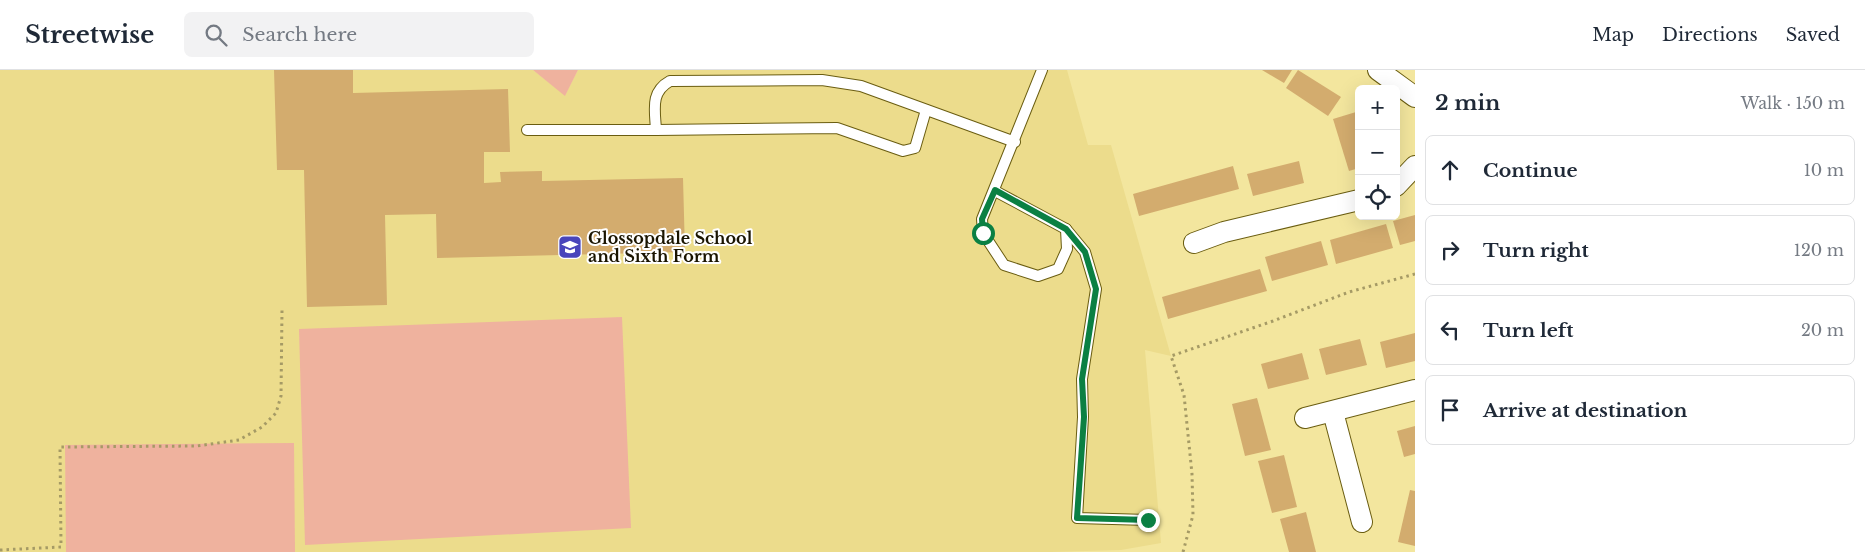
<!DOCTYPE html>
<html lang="en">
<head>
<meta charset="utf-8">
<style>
	body { margin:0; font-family:"Libre Baskerville",serif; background:#f2f2f3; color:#1f2937 }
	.controls { position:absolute; right:15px; top:15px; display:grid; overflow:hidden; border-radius:8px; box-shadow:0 5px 20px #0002 }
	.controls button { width:45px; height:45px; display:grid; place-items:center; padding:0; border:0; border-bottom:1px solid #e0e1e3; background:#fff; color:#1f2937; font:25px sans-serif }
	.stop { position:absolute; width:15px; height:15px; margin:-11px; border:4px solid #0b8043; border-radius:50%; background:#fff }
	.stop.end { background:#0b8043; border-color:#fff; box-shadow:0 1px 5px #0008 }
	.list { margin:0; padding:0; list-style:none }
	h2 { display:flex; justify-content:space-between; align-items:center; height:65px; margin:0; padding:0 20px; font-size:21px }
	h2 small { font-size:16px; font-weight:400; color:#747a83 }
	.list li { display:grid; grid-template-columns:32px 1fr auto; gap:15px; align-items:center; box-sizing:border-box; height:70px; margin:0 10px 10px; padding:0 10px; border:1px solid #e0e1e3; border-radius:8px }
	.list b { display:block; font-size:19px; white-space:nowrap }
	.list em { font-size:16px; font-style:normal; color:#747a83 }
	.icon { flex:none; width:28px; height:28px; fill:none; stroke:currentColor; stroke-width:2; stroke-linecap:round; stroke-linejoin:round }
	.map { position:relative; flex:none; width:1415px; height:482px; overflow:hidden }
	header { display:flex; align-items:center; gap:30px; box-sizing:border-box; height:70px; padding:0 25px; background:#fff; border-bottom:1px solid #e0e1e3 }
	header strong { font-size:24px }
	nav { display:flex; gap:28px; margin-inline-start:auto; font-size:18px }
	.search { width:350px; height:45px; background:#f2f2f3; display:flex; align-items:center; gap:12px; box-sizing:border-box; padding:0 18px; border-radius:8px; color:#747a83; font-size:19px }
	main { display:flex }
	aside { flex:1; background:#fff }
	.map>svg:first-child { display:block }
</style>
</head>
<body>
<header>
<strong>Streetwise</strong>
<div class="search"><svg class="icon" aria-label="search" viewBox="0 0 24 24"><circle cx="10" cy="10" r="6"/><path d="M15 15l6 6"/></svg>Search here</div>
<nav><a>Map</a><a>Directions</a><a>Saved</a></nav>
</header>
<main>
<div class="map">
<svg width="1415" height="482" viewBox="0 0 1415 482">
	<rect width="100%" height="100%" fill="#f3e69e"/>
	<path fill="#ecdc8c" d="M0,0h533l32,25 13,-25h489l21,75h23l60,211 -26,-6 16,193 -40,7 -70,2h-1051z"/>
	<g fill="#efb29e">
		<path d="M533,0h45l-13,26z"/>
		<path d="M622,247l9,211 -326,17 -6,-216z"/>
		<path d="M294,373l1,109h-229l-1,-107z"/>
	</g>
	<g fill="#d3ac6e">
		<path d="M274,0h79v23l155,-4 2,63h-26v31l17,-1 -1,-10 42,-1v10l141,-3 2,74 -248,6 -1,-44 -51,1 2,90 -80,2 -3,-137h-27z"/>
		<path d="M1262,0h30l-8,13z"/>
		<path d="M1298,0l43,27 -13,19 -42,-28z"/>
		<path d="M1356,42l3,8v48l-10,3 -16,-52z"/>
		<path d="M1299,91l5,22 -51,13 -6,-22z"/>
		<path d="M1233,96l6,23 -100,27 -6,-22z"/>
		<path d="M1415,145v26l-15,4 -7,-24z"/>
		<path d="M1386,154l7,24 -57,16 -6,-24z"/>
		<path d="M1321,171l7,24 -56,16 -7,-24z"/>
		<path d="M1260,199l7,22 -99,28 -6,-22z"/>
		<path d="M1415,263v28l-29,7 -6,-26z"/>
		<path d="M1360,269l7,26 -41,10 -7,-26z"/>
		<path d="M1302,283l7,26 -41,10 -7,-25z"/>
		<path d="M1257,328l14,52 -26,6 -13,-52z"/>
		<path d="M1415,356v28l-11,3 -7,-26z"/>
		<path d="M1284,385l13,52 -25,6 -14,-52z"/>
		<path d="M1410,420l5,1v55l-17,-4z"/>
		<path d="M1306,442l10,40h-27l-9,-33z"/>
	</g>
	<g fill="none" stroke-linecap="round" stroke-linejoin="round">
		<g stroke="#6a5d11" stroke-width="12">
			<g id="lane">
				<path d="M1042,0l-60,149 1,14 21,32 34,11 20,-7 9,-20 -1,-20"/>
				<path d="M527,60h129c-1,-20 -6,-38 14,-49l152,-1 39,6 154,56"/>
				<path d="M656,60l181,-2 66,23 12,-3 11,-38"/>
				<path d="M995,121l71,38 19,23 11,37 -14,90 1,38 -6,101 71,2"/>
			</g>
		</g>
		<g stroke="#6a5d11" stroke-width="22">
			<g id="street">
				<path d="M1378,0l37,27"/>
				<path d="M1396,116l19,-20"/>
				<path d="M1194,173l30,-11 135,-32"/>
				<path d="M1333,342l29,110"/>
				<path d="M1305,348l110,-28"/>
			</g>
		</g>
		<g stroke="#a59a65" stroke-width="3" stroke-dasharray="2.5 4" stroke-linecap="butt">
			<path d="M0,480l61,-3 -1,-100 137,-1 42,-6 23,-13 14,-14 5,-17 1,-86"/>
			<path d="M1183,482l10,-37 -1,-41 -8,-79 -13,-39 102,-35 76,-29 66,-18"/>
		</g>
		<use href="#lane" stroke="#fff" stroke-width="10"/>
		<use href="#street" stroke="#fff" stroke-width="20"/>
	</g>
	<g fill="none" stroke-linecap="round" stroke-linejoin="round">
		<path stroke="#0b8043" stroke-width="6" d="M983,163l-1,-14 13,-29 71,39 19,23 11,37 -14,90 2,38 -7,101 71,2"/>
	</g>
	<defs>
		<g id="school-square" transform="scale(1.25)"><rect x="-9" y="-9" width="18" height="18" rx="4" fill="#4945bb" stroke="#fff"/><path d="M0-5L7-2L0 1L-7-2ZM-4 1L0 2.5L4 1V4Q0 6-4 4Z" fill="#fff"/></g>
	</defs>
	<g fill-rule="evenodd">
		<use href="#school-square" x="570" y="177"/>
	</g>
	<g text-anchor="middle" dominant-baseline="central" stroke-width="4" stroke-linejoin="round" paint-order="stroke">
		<g font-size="16" font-weight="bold" fill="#1a1400" stroke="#fff" text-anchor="start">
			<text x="588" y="168">Glossopdale School<tspan x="588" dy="18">and Sixth Form</tspan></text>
		</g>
	</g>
</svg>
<div class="controls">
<button>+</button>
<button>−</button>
<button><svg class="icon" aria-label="locate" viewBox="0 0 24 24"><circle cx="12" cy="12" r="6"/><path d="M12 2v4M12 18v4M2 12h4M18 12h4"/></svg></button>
</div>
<div class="stop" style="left:983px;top:163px"></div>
<div class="stop end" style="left:1148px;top:450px"></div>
</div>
<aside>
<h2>2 min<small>Walk · 150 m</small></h2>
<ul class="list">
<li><svg class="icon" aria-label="ahead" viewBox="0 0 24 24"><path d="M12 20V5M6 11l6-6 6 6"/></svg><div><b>Continue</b></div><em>10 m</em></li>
<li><svg class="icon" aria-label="right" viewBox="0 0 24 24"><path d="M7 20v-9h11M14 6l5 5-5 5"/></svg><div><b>Turn right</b></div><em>120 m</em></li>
<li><svg class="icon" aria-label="left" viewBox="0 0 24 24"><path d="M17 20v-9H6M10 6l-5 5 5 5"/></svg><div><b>Turn left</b></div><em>20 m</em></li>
<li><svg class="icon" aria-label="arrive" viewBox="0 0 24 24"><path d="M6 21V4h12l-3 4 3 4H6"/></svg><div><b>Arrive at destination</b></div></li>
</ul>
</aside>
</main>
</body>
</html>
